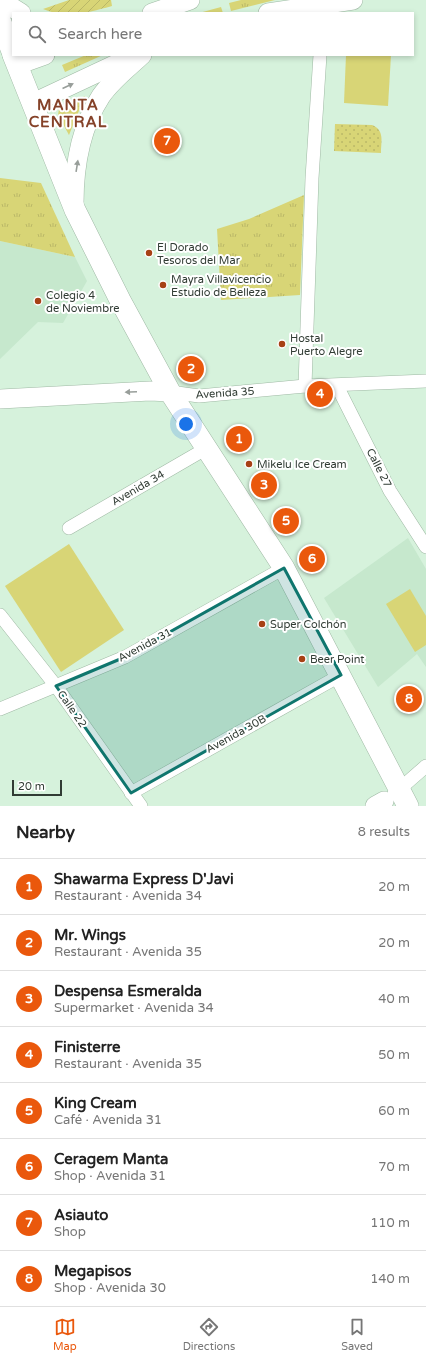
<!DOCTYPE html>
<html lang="en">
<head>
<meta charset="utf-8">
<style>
	body { margin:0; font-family:"Varela Round",sans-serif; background:#f2f2f2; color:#222 }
	.scale { position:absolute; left:12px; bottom:10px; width:50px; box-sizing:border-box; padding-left:4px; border:2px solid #313c34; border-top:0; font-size:11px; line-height:14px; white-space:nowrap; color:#313c34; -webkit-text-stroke:3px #fff; paint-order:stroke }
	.you { position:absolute; left:186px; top:424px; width:14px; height:14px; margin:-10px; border:3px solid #fff; border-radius:50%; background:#1a73e8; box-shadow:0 0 0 6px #1a73e833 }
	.badge { display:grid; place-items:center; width:26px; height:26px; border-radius:50%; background:#ea580c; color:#fff; font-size:13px; font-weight:700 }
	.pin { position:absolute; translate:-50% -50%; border:2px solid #fff; box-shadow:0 1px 4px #0006 }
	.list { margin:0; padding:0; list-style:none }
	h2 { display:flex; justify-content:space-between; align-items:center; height:52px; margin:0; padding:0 16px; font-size:17px }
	h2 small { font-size:13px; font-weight:400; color:#767676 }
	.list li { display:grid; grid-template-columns:26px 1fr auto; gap:12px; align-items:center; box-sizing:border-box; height:56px; padding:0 16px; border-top:1px solid #e0e0e0 }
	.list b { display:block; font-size:15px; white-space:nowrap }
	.list p { margin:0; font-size:13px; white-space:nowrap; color:#767676 }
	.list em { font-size:13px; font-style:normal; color:#767676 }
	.icon { flex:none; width:22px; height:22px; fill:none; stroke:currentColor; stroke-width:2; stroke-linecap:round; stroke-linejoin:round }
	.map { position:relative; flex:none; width:426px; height:806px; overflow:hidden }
	.search { position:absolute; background:#fff; box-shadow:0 2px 6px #0003; left:12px; right:12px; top:12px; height:44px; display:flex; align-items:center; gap:10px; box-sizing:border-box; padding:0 14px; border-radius:0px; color:#767676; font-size:15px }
	.sheet { height:500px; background:#fff }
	nav { display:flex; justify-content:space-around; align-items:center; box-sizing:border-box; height:56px; border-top:1px solid #e0e0e0; background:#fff; font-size:11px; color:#767676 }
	nav a { display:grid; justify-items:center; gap:2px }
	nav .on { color:#ea580c }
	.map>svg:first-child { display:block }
</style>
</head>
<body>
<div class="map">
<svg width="426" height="806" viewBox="0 0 426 806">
	<defs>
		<pattern id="grass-tufts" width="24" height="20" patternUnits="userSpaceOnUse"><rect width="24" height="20" fill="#d8d576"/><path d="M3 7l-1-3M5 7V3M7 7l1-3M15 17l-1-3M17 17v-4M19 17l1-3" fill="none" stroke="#bab867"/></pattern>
		<pattern id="park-dots" width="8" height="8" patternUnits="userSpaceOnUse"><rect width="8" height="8" fill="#d8d576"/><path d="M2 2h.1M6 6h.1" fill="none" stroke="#bab867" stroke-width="1.8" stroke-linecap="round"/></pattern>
		<pattern id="garden-furrows" width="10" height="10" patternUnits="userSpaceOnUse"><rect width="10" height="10" fill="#d8d576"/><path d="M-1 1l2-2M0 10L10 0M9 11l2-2" fill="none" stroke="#bab867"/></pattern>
	</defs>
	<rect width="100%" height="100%" fill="#d6f2dc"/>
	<g fill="#c6e8cd">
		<path d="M0,241l75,16 12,24 -24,42 -25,-1 -38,37z"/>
		<path d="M408,538l18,31v98l-9,-13 -39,33 -54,-89z"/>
	</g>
	<g fill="url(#grass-tufts)">
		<path d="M241,0h34l-44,11 -2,-8z"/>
		<path d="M221,7l2,6h-24z"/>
		<path d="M86,55h17l-38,17 -3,-7z"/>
		<path d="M85,96l-16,39 -11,-20 1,-6z"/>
		<path d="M0,178l41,5 34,74 -75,-16z"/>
		<path d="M304,195l-4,100 -79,5 -4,-71 32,-10z"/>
	</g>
	<path fill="url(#park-dots)" d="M335,124l37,1c13,5 9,17 9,28l-47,-2z"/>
	<path fill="url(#garden-furrows)" d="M69,0h42l1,6c-21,6 -47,13 -69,3z"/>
	<g fill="#d8d576">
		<path d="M346,55h45l-3,51 -44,-3z"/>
		<path d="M69,544l55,86 -63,42 -56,-86z"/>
		<path d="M410,589l16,27v29l-11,7 -29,-48z"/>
	</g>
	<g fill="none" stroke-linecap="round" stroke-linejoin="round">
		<g stroke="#9fb9a4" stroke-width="14">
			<g id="street">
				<path d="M305,386l7,-208 8,-123"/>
				<path d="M337,386l53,105 36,56"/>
				<path d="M170,392l29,4 106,-10 121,-5"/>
				<path d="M69,528l138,-80"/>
				<path d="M0,615l56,71 85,120"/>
				<path d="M0,709l125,-52 159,-89"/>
				<path d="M131,793l210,-118"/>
				<path d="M394,794l32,-28"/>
			</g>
		</g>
		<g stroke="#9fb9a4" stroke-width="20">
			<g id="secondary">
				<path d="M0,0l21,13"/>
				<path d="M152,13l38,-13"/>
				<path d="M268,13l85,-13"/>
				<path d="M17,65l28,-10"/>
				<path d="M33,103l98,-46"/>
				<path d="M74,204c0,-37 6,-76 27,-108 11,-16 27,-28 41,-41"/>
				<path d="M0,399l150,-8 20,1"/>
				<path d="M375,806l9,-5"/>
			</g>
		</g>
		<g stroke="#9fb9a4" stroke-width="22">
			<g id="primary">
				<path d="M0,20l13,34"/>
				<path d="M13,55l62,155 45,90 50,92 114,176 124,238"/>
			</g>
		</g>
		<use href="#street" stroke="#fff" stroke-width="13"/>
		<use href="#secondary" stroke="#fff" stroke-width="19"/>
		<use href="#primary" stroke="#fff" stroke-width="21"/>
	</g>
	<defs><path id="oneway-solid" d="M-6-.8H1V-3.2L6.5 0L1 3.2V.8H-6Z"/></defs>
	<g fill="#989e9a">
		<use href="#oneway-solid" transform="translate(68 86) rotate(-24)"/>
		<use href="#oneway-solid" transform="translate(77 166) rotate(-81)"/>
		<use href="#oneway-solid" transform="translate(131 392) rotate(177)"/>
	</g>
	<path fill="#0f766e" fill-opacity="0.2" stroke="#0f766e" stroke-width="3" stroke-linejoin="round" d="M284,568l57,107 -210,118 -75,-107 69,-29z"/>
	<g fill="#a74115" stroke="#fff" stroke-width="1.5">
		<circle cx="149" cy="253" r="4"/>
		<circle cx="163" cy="285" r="4"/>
		<circle cx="38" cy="301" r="4"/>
		<circle cx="282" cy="344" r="4"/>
		<circle cx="249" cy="464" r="4"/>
		<circle cx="262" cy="624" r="4"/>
		<circle cx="302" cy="659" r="4"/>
	</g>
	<g text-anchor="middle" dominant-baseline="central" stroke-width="4" stroke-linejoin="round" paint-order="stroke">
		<g font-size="11" fill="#313c34" stroke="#fff" text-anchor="start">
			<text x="157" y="247">El Dorado<tspan x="157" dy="13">Tesoros del Mar</tspan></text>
			<text x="171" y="279">Mayra Villavicencio<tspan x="171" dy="13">Estudio de Belleza</tspan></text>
			<text x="46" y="295">Colegio 4<tspan x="46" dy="13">de Noviembre</tspan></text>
			<text x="290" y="338">Hostal<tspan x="290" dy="13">Puerto Alegre</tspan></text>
			<text x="257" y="464">Mikelu Ice Cream</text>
			<text x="270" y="624">Super Colchón</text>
			<text x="310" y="659">Beer Point</text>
		</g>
		<g font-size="11" fill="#313c34" stroke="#fff">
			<text transform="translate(225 393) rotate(-4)">Avenida 35</text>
			<text transform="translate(379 468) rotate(63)">Calle 27</text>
			<text transform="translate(138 488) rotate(-30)">Avenida 34</text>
			<text transform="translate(145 645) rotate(-28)">Avenida 31</text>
			<text transform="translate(72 709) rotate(55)">Calle 22</text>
			<text transform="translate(236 734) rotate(-29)">Avenida 30B</text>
		</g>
		<g font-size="15" font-weight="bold" letter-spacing="1" fill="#854229" stroke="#fff">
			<text x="68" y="105">MANTA<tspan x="68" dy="17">CENTRAL</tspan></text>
		</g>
	</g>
</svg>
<div class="scale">20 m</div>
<div class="you"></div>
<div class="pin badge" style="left:239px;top:439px">1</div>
<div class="pin badge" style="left:191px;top:369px">2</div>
<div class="pin badge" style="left:264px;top:485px">3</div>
<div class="pin badge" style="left:320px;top:394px">4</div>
<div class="pin badge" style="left:286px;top:521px">5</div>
<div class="pin badge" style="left:312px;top:559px">6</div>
<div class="pin badge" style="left:167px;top:141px">7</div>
<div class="pin badge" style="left:409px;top:699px">8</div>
<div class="search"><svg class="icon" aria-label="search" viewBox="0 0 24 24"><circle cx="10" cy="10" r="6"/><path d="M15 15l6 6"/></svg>Search here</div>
</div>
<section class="sheet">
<h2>Nearby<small>8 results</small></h2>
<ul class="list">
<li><span class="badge">1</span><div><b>Shawarma Express D'Javi</b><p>Restaurant · Avenida 34</p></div><em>20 m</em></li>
<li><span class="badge">2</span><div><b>Mr. Wings</b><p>Restaurant · Avenida 35</p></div><em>20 m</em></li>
<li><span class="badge">3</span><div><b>Despensa Esmeralda</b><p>Supermarket · Avenida 34</p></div><em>40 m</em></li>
<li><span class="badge">4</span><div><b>Finisterre</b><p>Restaurant · Avenida 35</p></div><em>50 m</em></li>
<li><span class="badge">5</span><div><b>King Cream</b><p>Café · Avenida 31</p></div><em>60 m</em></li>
<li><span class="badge">6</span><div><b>Ceragem Manta</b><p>Shop · Avenida 31</p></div><em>70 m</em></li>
<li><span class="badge">7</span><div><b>Asiauto</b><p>Shop</p></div><em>110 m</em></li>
<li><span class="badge">8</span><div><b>Megapisos</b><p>Shop · Avenida 30</p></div><em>140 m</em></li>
</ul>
</section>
<nav>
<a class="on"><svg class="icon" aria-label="map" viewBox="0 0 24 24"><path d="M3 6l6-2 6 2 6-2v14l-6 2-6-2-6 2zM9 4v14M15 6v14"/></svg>Map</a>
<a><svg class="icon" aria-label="directions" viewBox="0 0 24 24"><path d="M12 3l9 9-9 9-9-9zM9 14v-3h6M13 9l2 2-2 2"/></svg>Directions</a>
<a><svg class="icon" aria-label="saved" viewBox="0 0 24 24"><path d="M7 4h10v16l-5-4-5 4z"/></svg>Saved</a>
</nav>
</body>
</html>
